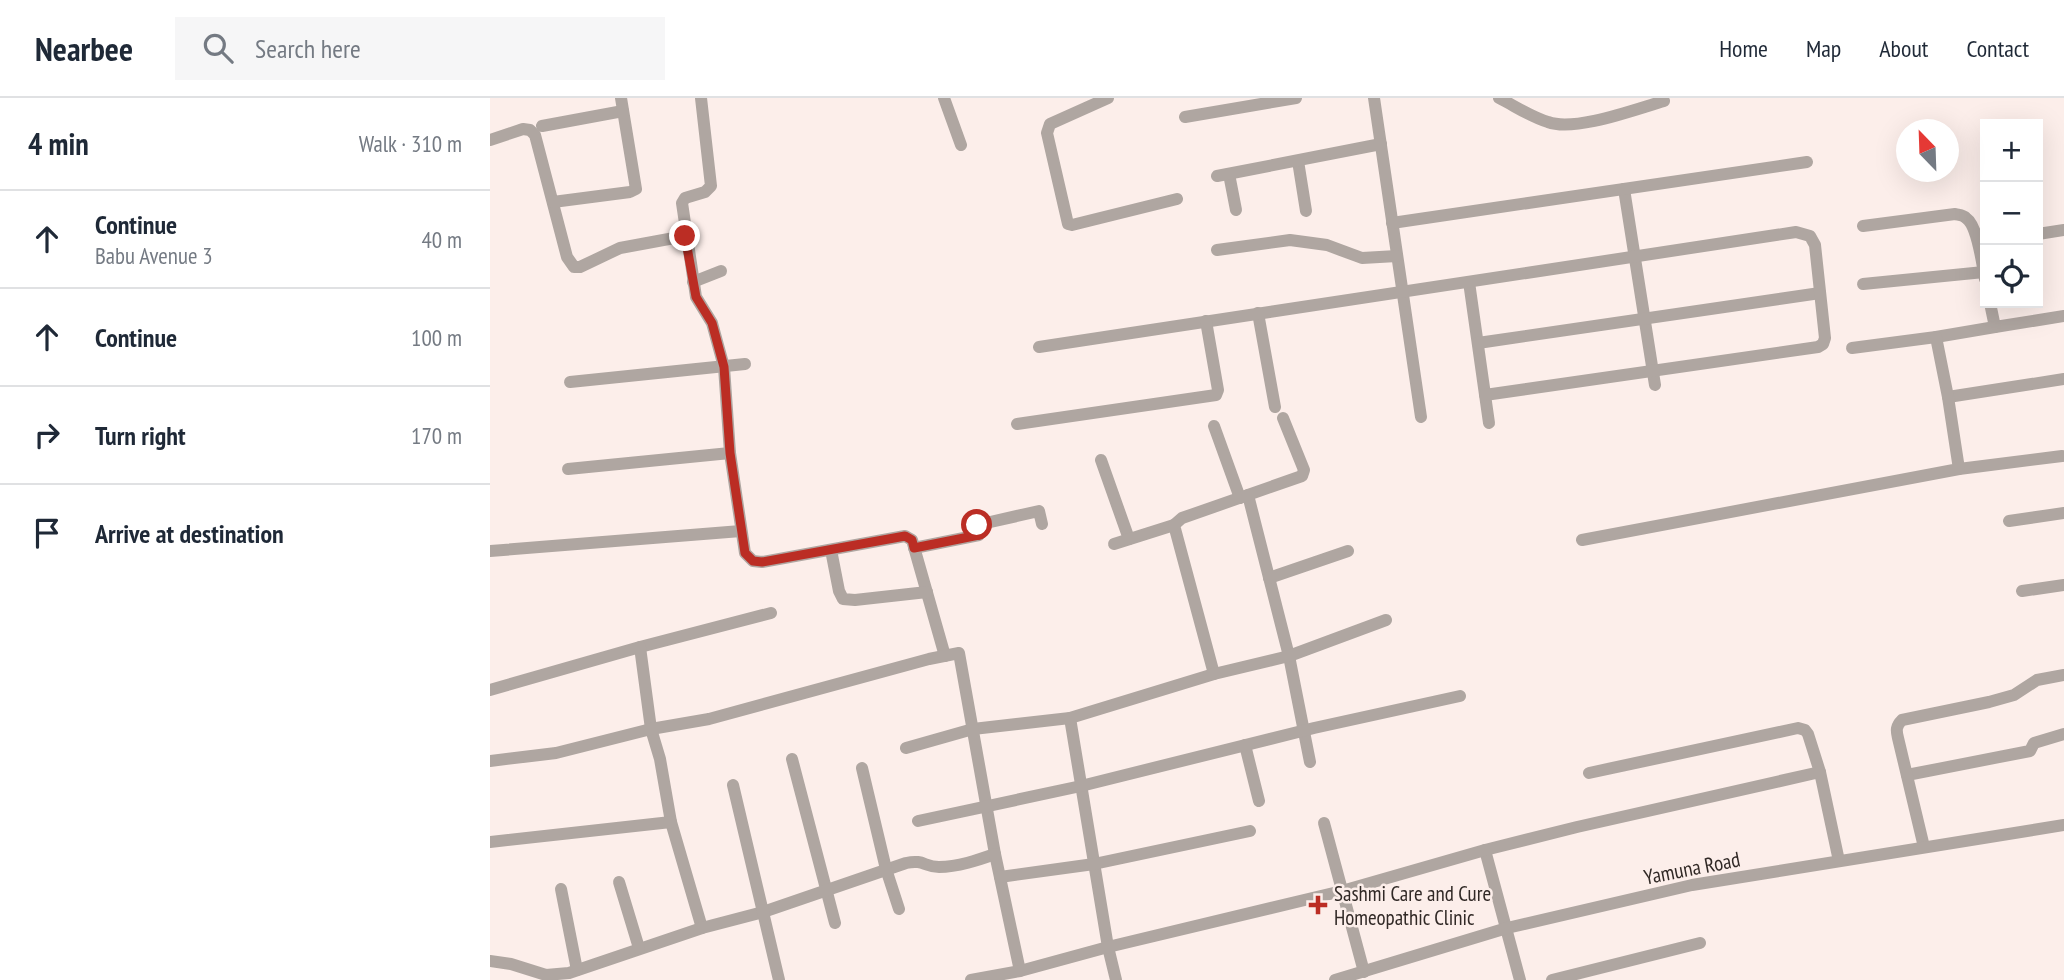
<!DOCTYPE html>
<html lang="en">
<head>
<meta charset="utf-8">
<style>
	body { margin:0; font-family:"PT Sans Narrow",sans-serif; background:#f6f6f7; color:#1f2937 }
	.controls { position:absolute; right:21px; top:21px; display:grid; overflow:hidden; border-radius:0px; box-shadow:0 7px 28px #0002 }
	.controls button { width:63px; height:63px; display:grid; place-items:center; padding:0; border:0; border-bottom:2px solid #e0e1e3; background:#fff; color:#1f2937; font:35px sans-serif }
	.compass { position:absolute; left:1406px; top:21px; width:63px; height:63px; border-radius:50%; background:#fff; box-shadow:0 7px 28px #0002; rotate:337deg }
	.stop { position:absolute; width:21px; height:21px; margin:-16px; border:5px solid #bb2d24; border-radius:50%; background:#fff }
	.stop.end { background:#bb2d24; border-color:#fff; box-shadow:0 2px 7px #0008 }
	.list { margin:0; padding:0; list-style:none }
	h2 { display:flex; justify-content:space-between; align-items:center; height:91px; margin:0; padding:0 28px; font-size:30px }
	h2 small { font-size:23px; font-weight:400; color:#747a83 }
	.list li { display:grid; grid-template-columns:46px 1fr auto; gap:21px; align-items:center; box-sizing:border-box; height:98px; padding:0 28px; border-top:2px solid #e0e1e3 }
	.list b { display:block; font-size:26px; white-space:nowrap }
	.list p { margin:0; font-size:23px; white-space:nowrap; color:#747a83 }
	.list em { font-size:23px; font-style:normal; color:#747a83 }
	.icon { flex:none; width:38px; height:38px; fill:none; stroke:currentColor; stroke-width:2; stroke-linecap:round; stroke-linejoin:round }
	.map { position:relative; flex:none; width:1574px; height:882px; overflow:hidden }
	header { display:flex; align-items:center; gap:42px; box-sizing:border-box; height:98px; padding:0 35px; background:#fff; border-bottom:2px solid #e0e1e3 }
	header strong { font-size:33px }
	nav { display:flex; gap:38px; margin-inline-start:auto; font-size:24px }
	.search { width:490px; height:63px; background:#f6f6f7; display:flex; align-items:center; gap:18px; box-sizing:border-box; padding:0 24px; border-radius:0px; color:#747a83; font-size:26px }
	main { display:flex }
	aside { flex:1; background:#fff }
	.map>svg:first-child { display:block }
</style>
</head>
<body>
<header>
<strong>Nearbee</strong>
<div class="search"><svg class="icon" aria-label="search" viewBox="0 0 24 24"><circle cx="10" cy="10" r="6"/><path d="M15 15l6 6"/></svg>Search here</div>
<nav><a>Home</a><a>Map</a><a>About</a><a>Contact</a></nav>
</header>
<main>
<aside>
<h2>4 min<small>Walk · 310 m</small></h2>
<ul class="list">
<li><svg class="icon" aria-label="ahead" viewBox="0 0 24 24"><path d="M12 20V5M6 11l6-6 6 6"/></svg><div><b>Continue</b><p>Babu Avenue 3</p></div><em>40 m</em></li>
<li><svg class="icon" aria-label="ahead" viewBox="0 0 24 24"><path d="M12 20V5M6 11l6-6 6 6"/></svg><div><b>Continue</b></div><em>100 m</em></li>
<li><svg class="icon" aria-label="right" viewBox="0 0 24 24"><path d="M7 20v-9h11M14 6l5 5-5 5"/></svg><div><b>Turn right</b></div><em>170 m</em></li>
<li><svg class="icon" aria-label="arrive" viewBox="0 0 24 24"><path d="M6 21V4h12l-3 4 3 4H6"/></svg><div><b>Arrive at destination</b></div></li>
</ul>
</aside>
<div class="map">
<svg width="1574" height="882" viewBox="0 0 1574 882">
	<rect width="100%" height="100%" fill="#fceeea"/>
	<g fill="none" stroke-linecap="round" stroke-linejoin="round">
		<g stroke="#afa6a1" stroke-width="12">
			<path d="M211,0l10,88 -6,6 -20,6 -3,5 14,94 16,26 12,44 6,86 15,100 8,8 9,1 143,-26 7,4 33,116"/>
			<path d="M454,0l17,47"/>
			<path d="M618,0l-58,26 -3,9 21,91 4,1 105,-26"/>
			<path d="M884,0l47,319"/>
			<path d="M1009,0c16,8 32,19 49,24 27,10 88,-13 116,-21"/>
			<path d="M695,19l111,-19"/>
			<path d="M52,28l81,-15"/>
			<path d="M0,42l33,-11 7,1 5,5 32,122 7,10h6l40,-19 65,-12"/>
			<path d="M808,63l8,50"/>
			<path d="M739,76l7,36"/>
			<path d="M727,78l164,-32"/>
			<path d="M1134,91l31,196"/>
			<path d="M63,104l77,-10 6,-3 -15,-91"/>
			<path d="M902,125l415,-61"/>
			<path d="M1373,128l92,-12c3,1 8,1 11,4 12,8 16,46 19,61"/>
			<path d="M1548,136l26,-4"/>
			<path d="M727,152l73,-10 37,5 35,13 35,-2"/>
			<path d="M203,184l28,-11"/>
			<path d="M979,184l20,141"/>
			<path d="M1373,186l121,-12"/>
			<path d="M1500,205l5,24 69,-11"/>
			<path d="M768,215l17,94"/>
			<path d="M988,245l342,-50"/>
			<path d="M549,249l757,-115 14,4 5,9 10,93 -2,6 -5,3 -333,48"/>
			<path d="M1362,250l84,-11 59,-10"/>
			<path d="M80,284l175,-18"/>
			<path d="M1458,299l116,-18"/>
			<path d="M527,326l199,-29 2,-5 -12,-69"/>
			<path d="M724,328l26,72"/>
			<path d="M611,362l28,79"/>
			<path d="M78,371l162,-16"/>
			<path d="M1469,371l103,-13"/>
			<path d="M758,397l41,161 21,106"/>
			<path d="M1519,423l55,-8"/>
			<path d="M1092,442l377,-71 -11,-72 -12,-60"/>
			<path d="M624,446l60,-19"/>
			<path d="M424,450l65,-13 -2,-10 62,-14 3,13"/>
			<path d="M341,452l8,41 4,8 12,1 72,-8"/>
			<path d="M0,453l251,-20"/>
			<path d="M779,480l79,-27"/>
			<path d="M1532,493l42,-6"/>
			<path d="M150,549l131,-34"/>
			<path d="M724,576l-40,-149 8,-7 120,-42 2,-6 -21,-52"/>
			<path d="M0,592l150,-43 11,82 9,30 11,63 31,106"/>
			<path d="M580,620l38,229 8,33"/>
			<path d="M755,647l14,56"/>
			<path d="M416,650l67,-19 97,-11 144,-44 75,-18 97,-36"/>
			<path d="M302,661l43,164"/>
			<path d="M0,663l66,-8 95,-24 58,-10 220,-60 30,-6 36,201c-17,6 -37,13 -56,13 -15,0 -15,-8 -33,-4l-143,49 -61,16 -133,45 -23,2 -35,-11 -21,-3"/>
			<path d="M372,670l24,101 13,40"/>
			<path d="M1099,675l209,-45 7,2 3,4 12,38"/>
			<path d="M1417,677l123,-24 4,-8 30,-9"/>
			<path d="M243,687l46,195"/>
			<path d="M428,723l163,-35 233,-58 146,-32"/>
			<path d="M834,725l40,149"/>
			<path d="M0,744l181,-20"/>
			<path d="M1434,749l-26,-109c-2,-8 -2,-12 4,-18l87,-18 25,-7 23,-15 27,-5"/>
			<path d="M995,752l35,130"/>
			<path d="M505,756l25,117"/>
			<path d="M510,779l94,-13 156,-33"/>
			<path d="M129,784l20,66"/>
			<path d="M71,791l16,81"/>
			<path d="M481,882l49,-9 88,-24 234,-56 143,-41 92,-23 243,-55 19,89"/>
			<path d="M845,882l172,-52 185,-43 372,-60"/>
			<path d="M1062,882l148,-37"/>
		</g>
	</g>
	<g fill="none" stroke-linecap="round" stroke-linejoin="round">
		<path stroke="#bb2d24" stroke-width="9" d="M195,138l11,61 16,26 12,44 6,86 15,100 8,8 9,1 143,-26 7,4 2,8 65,-13 -2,-10"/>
	</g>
	<path fill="#bb2d24" stroke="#fceeea" stroke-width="2.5" d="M824.5 796.5h7v7h7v7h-7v7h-7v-7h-7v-7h7z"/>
	<g text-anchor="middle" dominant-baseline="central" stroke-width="5" stroke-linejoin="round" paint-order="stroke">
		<g font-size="21" fill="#312926" stroke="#fceeea">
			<text transform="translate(1202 770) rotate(-11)">Yamuna Road</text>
		</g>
		<g font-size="21" fill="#312926" stroke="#fceeea" text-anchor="start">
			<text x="844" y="795">Sashmi Care and Cure<tspan x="844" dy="24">Homeopathic Clinic</tspan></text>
		</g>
	</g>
</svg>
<div class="controls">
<button>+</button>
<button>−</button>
<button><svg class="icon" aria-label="locate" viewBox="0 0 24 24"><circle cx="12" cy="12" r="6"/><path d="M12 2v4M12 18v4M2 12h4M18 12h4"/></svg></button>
</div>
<svg class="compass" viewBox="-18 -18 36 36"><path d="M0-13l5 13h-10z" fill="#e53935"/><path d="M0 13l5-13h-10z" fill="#747a83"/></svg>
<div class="stop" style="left:487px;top:427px"></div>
<div class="stop end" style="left:195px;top:138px"></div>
</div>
</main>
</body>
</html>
